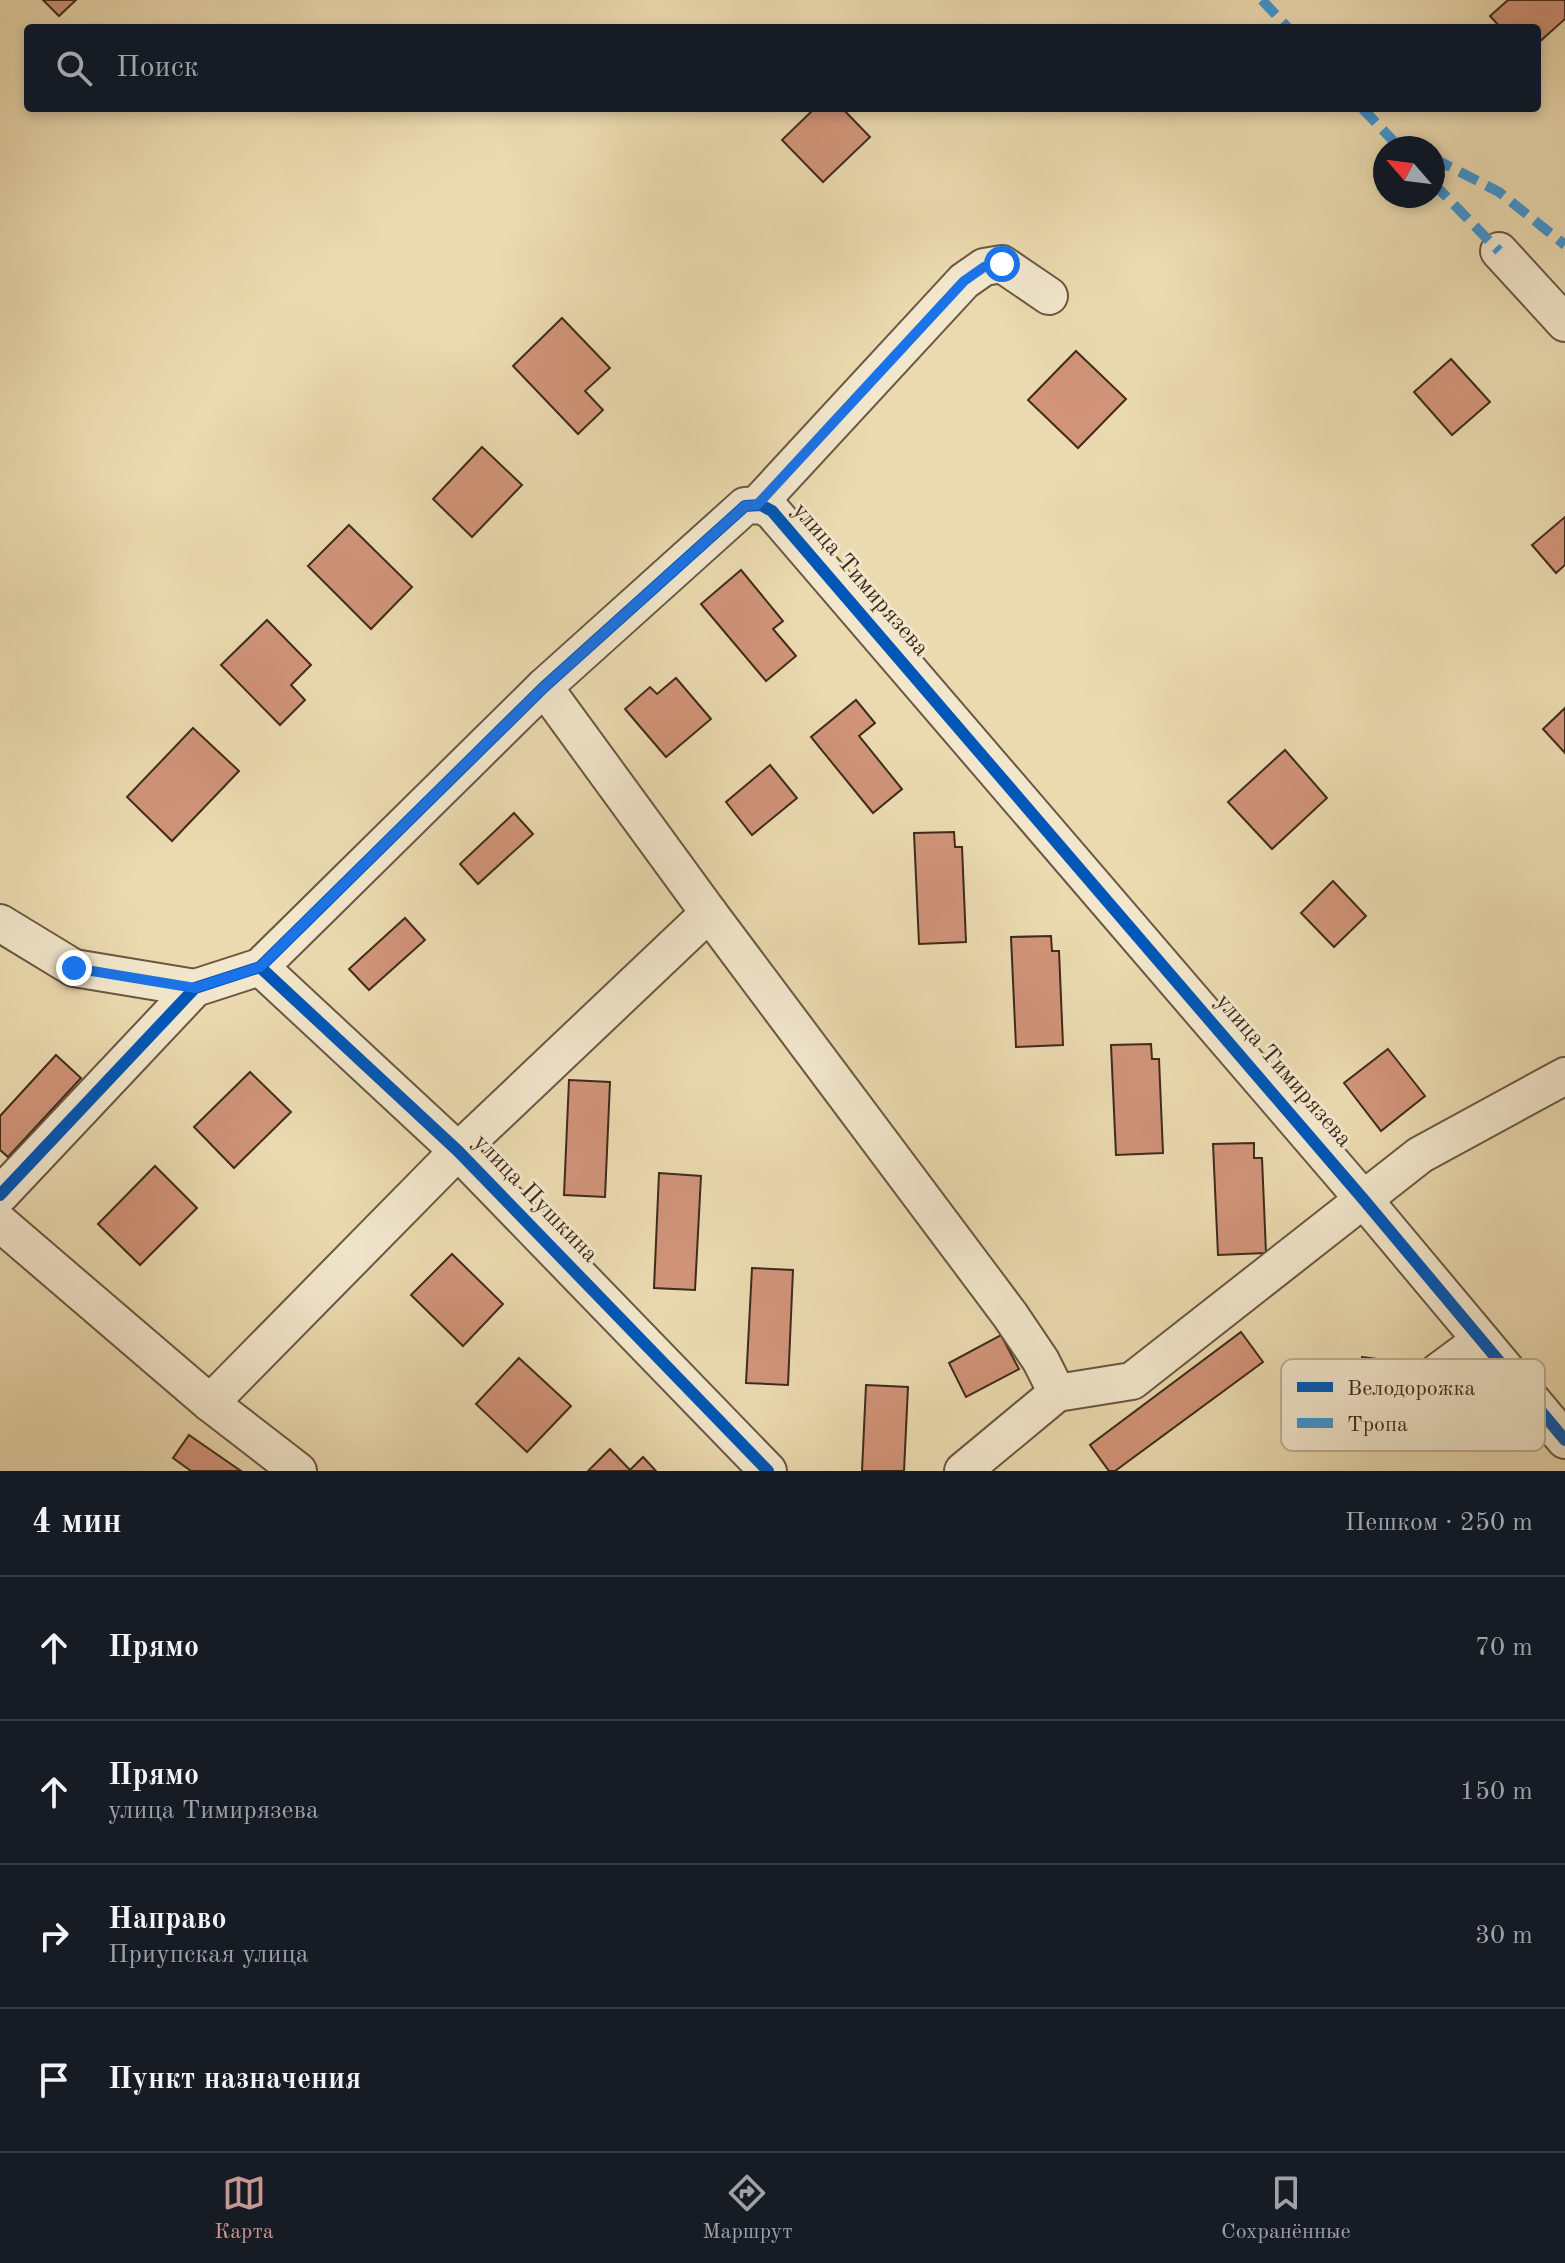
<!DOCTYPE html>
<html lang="ru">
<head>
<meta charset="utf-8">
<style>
	body { margin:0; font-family:"Old Standard TT",serif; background:#242831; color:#f1f3f6 }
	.compass { position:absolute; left:1373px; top:136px; width:72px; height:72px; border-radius:50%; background:#171b24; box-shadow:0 4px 12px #0003; rotate:298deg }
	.stop { position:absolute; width:24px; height:24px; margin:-18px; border:6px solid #1a73e8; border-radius:50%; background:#fff }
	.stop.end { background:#1a73e8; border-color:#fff; box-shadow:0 2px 8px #0008 }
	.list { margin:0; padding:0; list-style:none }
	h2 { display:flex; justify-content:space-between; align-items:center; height:104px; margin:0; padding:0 32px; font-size:34px }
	h2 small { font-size:26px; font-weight:400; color:#9ea1a6 }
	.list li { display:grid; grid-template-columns:52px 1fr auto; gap:24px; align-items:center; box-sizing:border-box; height:144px; padding:0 32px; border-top:2px solid #363941 }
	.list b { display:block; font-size:30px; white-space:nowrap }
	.list p { margin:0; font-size:26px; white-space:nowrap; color:#9ea1a6 }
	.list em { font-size:26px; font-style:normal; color:#9ea1a6 }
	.icon { flex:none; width:44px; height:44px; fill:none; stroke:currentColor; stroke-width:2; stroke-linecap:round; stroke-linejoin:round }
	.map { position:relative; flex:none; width:1565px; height:1471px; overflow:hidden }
	.search { position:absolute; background:#171b24; box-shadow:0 4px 12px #0003; left:24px; right:24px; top:24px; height:88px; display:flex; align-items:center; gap:20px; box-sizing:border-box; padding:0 28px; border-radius:8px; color:#9ea1a6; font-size:30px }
	.sheet { height:680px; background:#171b24 }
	nav { display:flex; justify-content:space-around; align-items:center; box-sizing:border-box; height:112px; border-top:2px solid #363941; background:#171b24; font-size:22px; color:#9ea1a6 }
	nav a { display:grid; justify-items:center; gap:4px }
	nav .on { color:#c59692 }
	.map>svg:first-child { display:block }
</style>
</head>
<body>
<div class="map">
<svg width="1565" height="1471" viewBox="0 0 1565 1471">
	<rect width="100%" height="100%" fill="#ebdab0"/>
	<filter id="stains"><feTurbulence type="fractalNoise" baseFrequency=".0025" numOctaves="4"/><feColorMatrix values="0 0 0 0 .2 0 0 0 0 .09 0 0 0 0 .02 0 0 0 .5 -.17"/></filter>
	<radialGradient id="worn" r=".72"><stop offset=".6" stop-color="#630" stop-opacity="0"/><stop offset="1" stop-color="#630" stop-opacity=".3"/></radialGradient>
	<g fill="#d19479" stroke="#3f2b1c" stroke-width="2">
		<path d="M43,0h33l-17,16z"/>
		<path d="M1508,0h57v19l-28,25v-16h-36l-11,-12z"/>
		<path d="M815,108h27l28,29 -47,45 -41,-42z"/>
		<path d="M562,318l48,50 -25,23 18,19 -25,24 -65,-68z"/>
		<path d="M1076,351l50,48 -48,49 -50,-48z"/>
		<path d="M1451,359l39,43 -38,33 -38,-43z"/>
		<path d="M482,447l40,38 -50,52 -39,-38z"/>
		<path d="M1565,517v48l-9,8 -24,-28z"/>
		<path d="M349,525l63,62 -41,42 -63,-63z"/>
		<path d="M741,570l42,51 -10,8 23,27 -30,25 -65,-77z"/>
		<path d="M267,620l44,45 -20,20 14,15 -25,25 -59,-60z"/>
		<path d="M676,678l35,41 -45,38 -41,-48 25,-22 7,7z"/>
		<path d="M856,700l19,23 -16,13 43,53 -29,24 -62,-76z"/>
		<path d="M1565,708v45l-22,-24z"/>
		<path d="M193,728l46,43 -67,70 -45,-44z"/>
		<path d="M1285,750l42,48 -55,51 -44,-47z"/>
		<path d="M770,765l27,33 -45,37 -26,-33z"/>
		<path d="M514,813l19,21 -55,50 -18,-20z"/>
		<path d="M954,832l1,15h7l4,95 -47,2 -5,-111z"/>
		<path d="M1333,881l33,35 -32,31 -33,-34z"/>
		<path d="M405,918l20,22 -56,50 -20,-21z"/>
		<path d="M1051,936l1,15h7l4,94 -47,2 -5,-110z"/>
		<path d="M1151,1044l1,15h7l4,94 -47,2 -5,-110z"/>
		<path d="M1388,1049l37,47 -44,35 -37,-48z"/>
		<path d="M56,1055l25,23 -73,79 -8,-7v-34z"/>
		<path d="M250,1072l41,40 -57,56 -40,-41z"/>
		<path d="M569,1080l41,2 -5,115 -41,-2z"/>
		<path d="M1254,1143v15h8l4,95 -48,2 -5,-111z"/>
		<path d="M155,1166l42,42 -57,57 -42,-41z"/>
		<path d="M659,1173l42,3 -6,114 -41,-2z"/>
		<path d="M452,1254l51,50 -40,42 -52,-51z"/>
		<path d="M752,1268l41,2 -5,115 -42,-2z"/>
		<path d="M1241,1332l22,30 -148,109h-6l-19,-26z"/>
		<path d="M1001,1335l18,34 -53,28 -17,-34z"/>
		<path d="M1362,1357l40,5 -8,58 -39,-5z"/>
		<path d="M519,1358l52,48 -44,46 -51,-48z"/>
		<path d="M866,1385l42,2 -4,84h-42z"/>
		<path d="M189,1435l52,36h-50l-18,-13z"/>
		<path d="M610,1449l20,21 13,-13 13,14h-68z"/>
	</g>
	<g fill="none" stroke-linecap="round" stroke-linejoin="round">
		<g stroke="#6a5741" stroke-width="40">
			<g id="minor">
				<path d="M1499,251l66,72"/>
				<path d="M757,505l207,-224 20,-14 18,-3 47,32"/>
				<path d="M544,687l165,226 301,402 31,46 16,32"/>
				<path d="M0,923l74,45 121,20"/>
				<path d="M260,967l198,184 310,320"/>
				<path d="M0,1195l195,-207 65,-21 284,-280 201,-181 16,-1 11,6 592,689 201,240"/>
				<path d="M0,1223l210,180 88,68"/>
				<path d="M1415,1389l66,-49"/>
				<path d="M210,1403l248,-252 251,-238"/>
				<path d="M963,1471l94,-78 75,-12 288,-226 145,-79"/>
			</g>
		</g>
		<use href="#minor" stroke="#f2e7cc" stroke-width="36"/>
		<g stroke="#3f96d4" stroke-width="10" stroke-dasharray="20 10" stroke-linecap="butt">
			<path d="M1262,0l26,28"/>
			<path d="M1362,108l38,40"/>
			<path d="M1433,158l66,34 66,53"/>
			<path d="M1433,183l66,68"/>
		</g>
		<g stroke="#f2e7cc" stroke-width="17">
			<g id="cycleway">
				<path d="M260,967l198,184 310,320"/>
				<path d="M0,1195l195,-207 65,-21 284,-280 201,-181 16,-1 11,6 592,689 201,240"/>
			</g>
		</g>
		<use href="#cycleway" stroke="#0057b8" stroke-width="12"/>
	</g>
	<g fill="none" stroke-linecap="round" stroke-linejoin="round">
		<path stroke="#1a73e8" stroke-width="10" d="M74,968l121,20 65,-21 284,-280 201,-181 12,-1 207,-224 20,-14 18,-3"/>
	</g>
	<g text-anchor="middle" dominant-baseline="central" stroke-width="6" stroke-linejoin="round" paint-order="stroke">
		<g font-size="24" fill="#3f2b1c" stroke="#f2e7cc">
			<text transform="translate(860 580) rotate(49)">улица Тимирязева</text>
			<text transform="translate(1283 1071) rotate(49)">улица Тимирязева</text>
			<text transform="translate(535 1199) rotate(46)">улица Пушкина</text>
		</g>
	</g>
	<rect x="1281" y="1359" width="264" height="92" rx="12" fill="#f2e7cc" stroke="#bcaf97" stroke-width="2"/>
	<rect x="1297" y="1382" width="36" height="10" fill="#0057b8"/>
	<rect x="1297" y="1418" width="36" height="10" fill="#3f96d4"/>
	<g font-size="22" fill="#3f2b1c">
		<text x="1347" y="1395">Велодорожка</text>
		<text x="1347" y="1431">Тропа</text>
	</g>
	<rect width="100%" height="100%" filter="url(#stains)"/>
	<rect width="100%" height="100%" fill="url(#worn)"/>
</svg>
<svg class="compass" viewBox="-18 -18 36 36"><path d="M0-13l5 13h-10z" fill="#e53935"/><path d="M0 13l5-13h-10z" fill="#9ea1a6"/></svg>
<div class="stop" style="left:1002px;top:264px"></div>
<div class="stop end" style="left:74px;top:968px"></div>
<div class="search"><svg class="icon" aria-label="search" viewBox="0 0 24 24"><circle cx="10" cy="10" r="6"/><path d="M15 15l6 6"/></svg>Поиск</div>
</div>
<section class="sheet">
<h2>4 мин<small>Пешком · 250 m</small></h2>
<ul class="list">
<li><svg class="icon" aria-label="ahead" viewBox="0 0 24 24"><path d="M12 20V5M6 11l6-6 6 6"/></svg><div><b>Прямо</b></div><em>70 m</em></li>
<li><svg class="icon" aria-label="ahead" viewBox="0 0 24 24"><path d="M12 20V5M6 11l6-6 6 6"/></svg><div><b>Прямо</b><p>улица Тимирязева</p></div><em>150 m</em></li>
<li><svg class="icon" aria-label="right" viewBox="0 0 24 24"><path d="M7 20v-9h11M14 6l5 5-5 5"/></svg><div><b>Направо</b><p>Приупская улица</p></div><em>30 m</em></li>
<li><svg class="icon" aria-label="arrive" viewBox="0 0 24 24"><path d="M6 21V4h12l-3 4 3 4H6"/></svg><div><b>Пункт назначения</b></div></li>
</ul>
</section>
<nav>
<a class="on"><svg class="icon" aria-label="map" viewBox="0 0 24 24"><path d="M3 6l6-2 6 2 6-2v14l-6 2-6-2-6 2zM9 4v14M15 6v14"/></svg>Карта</a>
<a><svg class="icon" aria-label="directions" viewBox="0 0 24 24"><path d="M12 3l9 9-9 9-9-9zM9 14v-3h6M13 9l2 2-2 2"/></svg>Маршрут</a>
<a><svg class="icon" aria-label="saved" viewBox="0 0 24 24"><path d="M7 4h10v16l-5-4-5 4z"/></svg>Сохранённые</a>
</nav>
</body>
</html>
